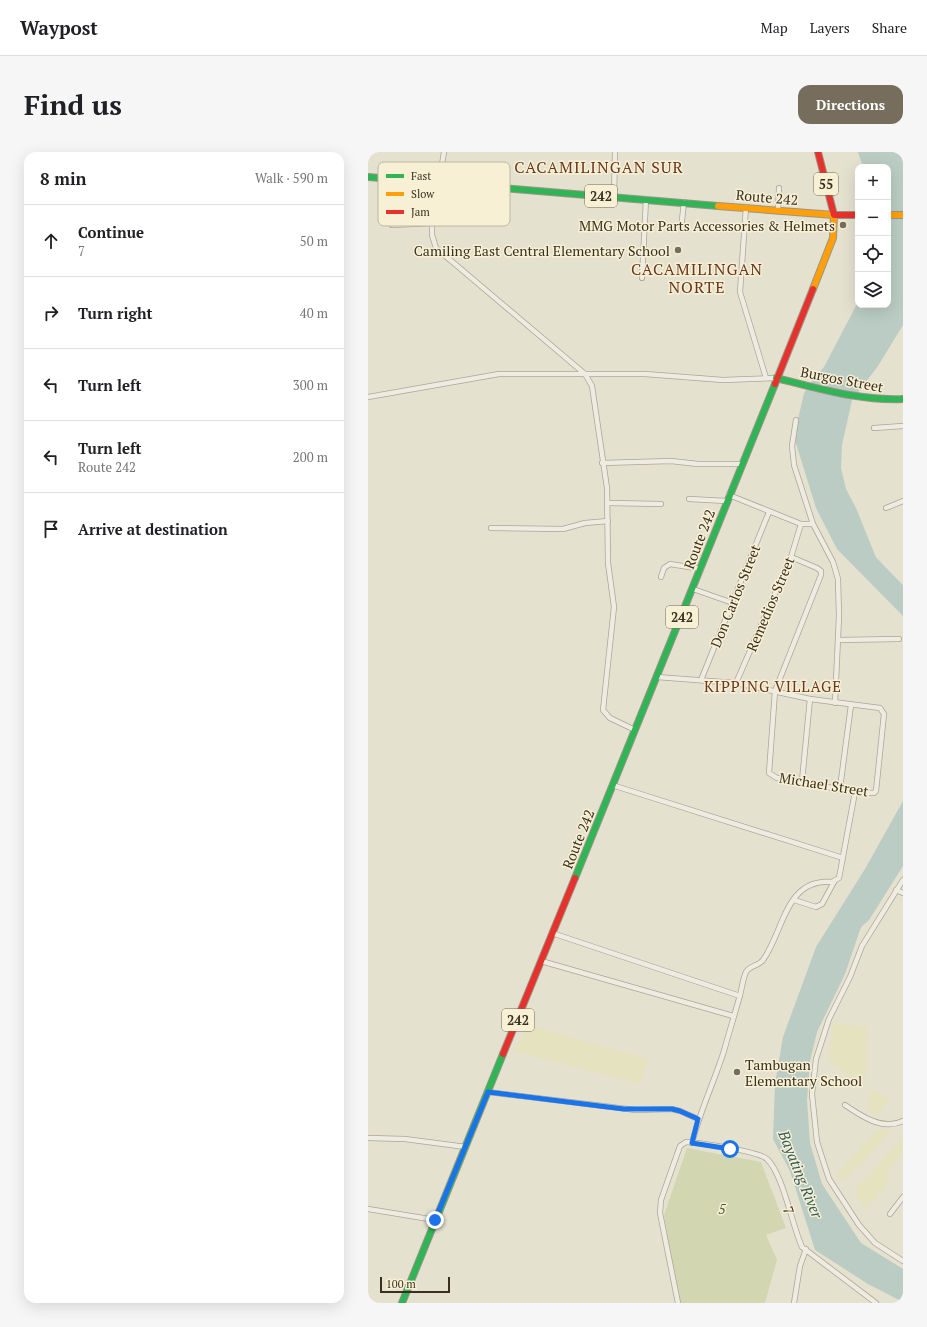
<!DOCTYPE html>
<html lang="en">
<head>
<meta charset="utf-8">
<style>
	body { margin:0; font-family:"PT Serif",serif; background:#f6f6f6; color:#202124 }
	.controls { position:absolute; right:12px; top:12px; display:grid; overflow:hidden; border-radius:8px; box-shadow:0 4px 16px #0002 }
	.controls button { width:36px; height:36px; display:grid; place-items:center; padding:0; border:0; border-bottom:1px solid #e0e0e0; background:#fff; color:#202124; font:20px sans-serif }
	.scale { position:absolute; left:12px; bottom:10px; width:70px; box-sizing:border-box; padding-left:4px; border:2px solid #3b2f1f; border-top:0; font-size:11px; line-height:14px; white-space:nowrap; color:#3b2f1f; -webkit-text-stroke:3px #f7f0d5; paint-order:stroke }
	.stop { position:absolute; width:12px; height:12px; margin:-9px; border:3px solid #1a73e8; border-radius:50%; background:#fff }
	.stop.end { background:#1a73e8; border-color:#fff; box-shadow:0 1px 4px #0008 }
	.list { margin:0; padding:0; list-style:none }
	h2 { display:flex; justify-content:space-between; align-items:center; height:52px; margin:0; padding:0 16px; font-size:17px }
	h2 small { font-size:13px; font-weight:400; color:#757577 }
	.list li { display:grid; grid-template-columns:26px 1fr auto; gap:12px; align-items:center; box-sizing:border-box; height:72px; padding:0 16px; border-top:1px solid #e0e0e0 }
	.list b { display:block; font-size:15px; white-space:nowrap }
	.list p { margin:0; font-size:13px; white-space:nowrap; color:#757577 }
	.list em { font-size:13px; font-style:normal; color:#757577 }
	.icon { flex:none; width:22px; height:22px; fill:none; stroke:currentColor; stroke-width:2; stroke-linecap:round; stroke-linejoin:round }
	.map { position:relative; flex:none; width:535px; height:1151px; overflow:hidden; border-radius:12px }
	header { display:flex; align-items:center; gap:24px; box-sizing:border-box; height:56px; padding:0 20px; background:#fff; border-bottom:1px solid #e0e0e0 }
	header strong { font-size:19px }
	nav { display:flex; gap:22px; margin-inline-start:auto; font-size:14px }
	.intro { display:flex; align-items:center; justify-content:space-between; box-sizing:border-box; height:96px; padding:0 24px }
	h1 { margin:0; font-size:28px }
	.button { padding:10px 18px; border-radius:12px; background:#766d5d; color:#fff; font-size:14px; font-weight:700 }
	main { display:flex; gap:24px; padding:0 24px }
	aside { flex:1; background:#fff; border-radius:12px; box-shadow:0 4px 16px #0002 }
	.map>svg:first-child { display:block }
</style>
</head>
<body>
<header>
<strong>Waypost</strong>
<nav><a>Map</a><a>Layers</a><a>Share</a></nav>
</header>
<div class="intro"><h1>Find us</h1><a class="button">Directions</a></div>
<main>
<aside>
<h2>8 min<small>Walk · 590 m</small></h2>
<ul class="list">
<li><svg class="icon" aria-label="ahead" viewBox="0 0 24 24"><path d="M12 20V5M6 11l6-6 6 6"/></svg><div><b>Continue</b><p>7</p></div><em>50 m</em></li>
<li><svg class="icon" aria-label="right" viewBox="0 0 24 24"><path d="M7 20v-9h11M14 6l5 5-5 5"/></svg><div><b>Turn right</b></div><em>40 m</em></li>
<li><svg class="icon" aria-label="left" viewBox="0 0 24 24"><path d="M17 20v-9H6M10 6l-5 5 5 5"/></svg><div><b>Turn left</b></div><em>300 m</em></li>
<li><svg class="icon" aria-label="left" viewBox="0 0 24 24"><path d="M17 20v-9H6M10 6l-5 5 5 5"/></svg><div><b>Turn left</b><p>Route 242</p></div><em>200 m</em></li>
<li><svg class="icon" aria-label="arrive" viewBox="0 0 24 24"><path d="M6 21V4h12l-3 4 3 4H6"/></svg><div><b>Arrive at destination</b></div></li>
</ul>
</aside>
<div class="map">
<svg width="535" height="1151" viewBox="0 0 535 1151">
	<rect width="100%" height="100%" fill="#e5e1cf"/>
	<g fill="#e5e2bf">
		<path d="M465,872l35,3 -3,53 -16,-3 -20,-16z"/>
		<path d="M161,873l119,34 -8,25 -127,-33z"/>
		<path d="M505,937l17,11 -15,17 -8,-10 1,-9z"/>
		<path d="M510,977l14,2 -49,52 -6,-10z"/>
		<path d="M535,985v16l-15,18 1,12 -24,27 -7,-11 -2,-10z"/>
	</g>
	<path fill="#d2d7b1" d="M319,996l74,14 25,66 -20,7 11,25 -12,43h-87l-14,-88z"/>
	<g fill="#baccc3">
		<path d="M490,0h44l1,3v170l-25,41 -26,34 -10,45 -1,23 5,21 10,19 25,62 22,17v29l-66,-67 -21,-41 -22,-71 10,-44 11,-16 9,-10 34,-65v3h30v-138h-25z"/>
		<path d="M535,649v65l-34,54 -8,7 -16,47 -28,58 -7,29 -3,39 3,43 12,41 39,59 42,26v33l-35,-18 -53,-34 -25,-79 -17,-32 2,-55 8,-47 33,-90 49,-78z"/>
	</g>
	<g fill="none" stroke-linecap="round" stroke-linejoin="round">
		<path stroke="#baccc3" stroke-width="8" d="M504,407l31,32"/>
		<g stroke="#aba698" stroke-width="6">
			<g id="street">
				<path d="M76,0l-12,75v8l4,13 149,126 7,12 15,102 1,75 6,44 -11,103 7,8 25,12"/>
				<path d="M118,35l2,-21"/>
				<path d="M246,45l1,-45"/>
				<path d="M378,55l-6,85 26,86"/>
				<path d="M410,58l1,-22"/>
				<path d="M24,73l41,-2"/>
				<path d="M313,77l3,-27"/>
				<path d="M274,126l4,-79"/>
				<path d="M0,245l131,-23h146l78,6 53,-2"/>
				<path d="M428,268l-4,26 2,19 19,59 20,38 5,17 1,37 -4,87"/>
				<path d="M506,276l29,-2"/>
				<path d="M234,311l69,-2 27,3h43"/>
				<path d="M361,343l72,29h12"/>
				<path d="M321,347l38,2"/>
				<path d="M240,351l53,1"/>
				<path d="M518,356l17,-7"/>
				<path d="M123,376l72,1 22,-6 23,-2"/>
				<path d="M293,425l3,-9 6,-4 31,5"/>
				<path d="M325,437l40,14"/>
				<path d="M471,488l60,-1"/>
				<path d="M289,525l79,6 74,16 70,9 4,6 -8,77 -2,2 -19,-1 -78,-14 -8,-5 6,-82 46,-116v-4l-4,-3 -26,-11"/>
				<path d="M333,528l68,-168"/>
				<path d="M368,531l55,-126 10,-33"/>
				<path d="M434,629l8,-82"/>
				<path d="M244,633l231,73"/>
				<path d="M472,636l11,-83"/>
				<path d="M535,728l-41,66 -12,31 -21,42 -13,40 -4,35 5,48 12,37 30,46 16,18 28,18"/>
				<path d="M528,738l7,3"/>
				<path d="M426,748l22,7 6,-3 12,-22"/>
				<path d="M184,781l188,63"/>
				<path d="M173,809l192,55"/>
				<path d="M120,940l148,18 36,-1 8,2 18,8"/>
				<path d="M477,953c16,11 38,26 58,16"/>
				<path d="M0,986l37,1 61,8"/>
				<path d="M324,991c8,-32 22,-61 32,-92 5,-19 11,-37 16,-56 2,-7 3,-17 6,-23 4,-7 13,-6 17,-12 21,-29 22,-82 69,-78l7,-4 16,-86"/>
				<path d="M0,1057l67,11"/>
				<path d="M522,1062l13,-17"/>
				<path d="M310,1151l-18,-90 1,-13 19,-54 6,-4c14,1 72,9 81,17 16,15 25,66 35,88l74,56"/>
				<path d="M426,1151l6,-37 6,-17"/>
			</g>
		</g>
		<g stroke="#9b9588" stroke-width="8">
			<g id="fast">
				<path d="M0,25l350,29"/>
				<path d="M408,226c42,10 83,23 127,21"/>
				<path d="M207,726l200,-494"/>
				<path d="M34,1151l101,-249"/>
			</g>
		</g>
		<g stroke="#9b9588" stroke-width="8">
			<g id="slow">
				<path d="M350,54l116,9 -1,23 -20,51"/>
				<path d="M520,63h15"/>
			</g>
		</g>
		<g stroke="#9b9588" stroke-width="8">
			<g id="jam">
				<path d="M450,0l16,63h24"/>
				<path d="M407,232l38,-95"/>
				<path d="M135,902l72,-176"/>
			</g>
		</g>
		<use href="#street" stroke="#eeebe1" stroke-width="4.5"/>
		<use href="#fast" stroke="#30b455" stroke-width="6"/>
		<use href="#slow" stroke="#ff9f0a" stroke-width="6"/>
		<use href="#jam" stroke="#e5322d" stroke-width="6"/>
	</g>
	<g fill="none" stroke-linecap="round" stroke-linejoin="round">
		<path stroke="#1a73e8" stroke-width="5" d="M67,1068l53,-128 136,17h48l8,2 18,8 -6,24 38,6"/>
	</g>
	<g fill="#766d5d" stroke="#f7f0d5" stroke-width="1.5">
		<circle cx="475" cy="73" r="4"/>
		<circle cx="310" cy="98" r="4"/>
		<circle cx="369" cy="920" r="4"/>
	</g>
	<g text-anchor="middle" dominant-baseline="central" stroke-width="3" stroke-linejoin="round" paint-order="stroke">
		<g fill="#f7f0d5" stroke="#736956" stroke-width="1">
			<rect x="446" y="21" width="24" height="22" rx="3"/>
			<rect x="217" y="33" width="32" height="22" rx="3"/>
			<rect x="298" y="454" width="32" height="22" rx="3"/>
			<rect x="134" y="857" width="32" height="22" rx="3"/>
		</g>
		<g font-size="13" font-weight="bold" fill="#3b2f1f">
			<text x="458" y="32">55</text>
			<text x="233" y="44">242</text>
			<text x="314" y="465">242</text>
			<text x="150" y="868">242</text>
		</g>
		<g font-size="14" fill="#3b2f1f" stroke="#f7f0d5">
			<text transform="translate(399 45) rotate(5)">Route 242</text>
			<text transform="translate(474 227) rotate(11)">Burgos Street</text>
			<text transform="translate(331 387) rotate(-69)">Route 242</text>
			<text transform="translate(367 444) rotate(-68)">Don Carlos Street</text>
			<text transform="translate(402 452) rotate(-67)">Remedios Street</text>
			<text transform="translate(456 632) rotate(9)">Michael Street</text>
			<text transform="translate(210 687) rotate(-68)">Route 242</text>
			<text transform="translate(421 1058) rotate(72)">7</text>
		</g>
		<g font-size="14" fill="#3b2f1f" stroke="#f7f0d5" text-anchor="end">
			<text x="467" y="73">MMG Motor Parts Accessories &amp; Helmets</text>
			<text x="302" y="98">Camiling East Central Elementary School</text>
			<text x="377" y="912" text-anchor="start">Tambugan<tspan x="377" dy="16">Elementary School</tspan></text>
		</g>
		<g font-size="14" font-style="italic" fill="#465825" stroke="#f7f0d5">
			<text x="354" y="1056">5</text>
		</g>
		<g font-size="15" letter-spacing="1" fill="#69351d" stroke="#f7f0d5">
			<text x="405" y="534">KIPPING VILLAGE</text>
		</g>
		<g font-size="15" font-style="italic" fill="#2e595b" stroke="#f7f0d5">
			<text transform="translate(433 1022) rotate(68)">Bayating River</text>
		</g>
		<g font-size="16" letter-spacing="1" fill="#69351d" stroke="#f7f0d5">
			<text x="231" y="15">CACAMILINGAN SUR</text>
			<text x="329" y="117">CACAMILINGAN<tspan x="329" dy="18">NORTE</tspan></text>
		</g>
	</g>
	<rect x="10" y="10" width="132" height="64" rx="6" fill="#f7f0d5" stroke="#bfb69e" stroke-width="1"/>
	<rect x="18" y="22" width="18" height="4" fill="#30b455"/>
	<rect x="18" y="40" width="18" height="4" fill="#ff9f0a"/>
	<rect x="18" y="58" width="18" height="4" fill="#e5322d"/>
	<g font-size="11" fill="#3b2f1f">
		<text x="43" y="28">Fast</text>
		<text x="43" y="46">Slow</text>
		<text x="43" y="64">Jam</text>
	</g>
</svg>
<div class="controls">
<button>+</button>
<button>−</button>
<button><svg class="icon" aria-label="locate" viewBox="0 0 24 24"><circle cx="12" cy="12" r="6"/><path d="M12 2v4M12 18v4M2 12h4M18 12h4"/></svg></button>
<button><svg class="icon" aria-label="layers" viewBox="0 0 24 24"><path d="M12 4l9 5-9 5-9-5zM3 14l9 5 9-5"/></svg></button>
</div>
<div class="scale">100 m</div>
<div class="stop" style="left:362px;top:997px"></div>
<div class="stop end" style="left:67px;top:1068px"></div>
</div>
</main>
</body>
</html>
